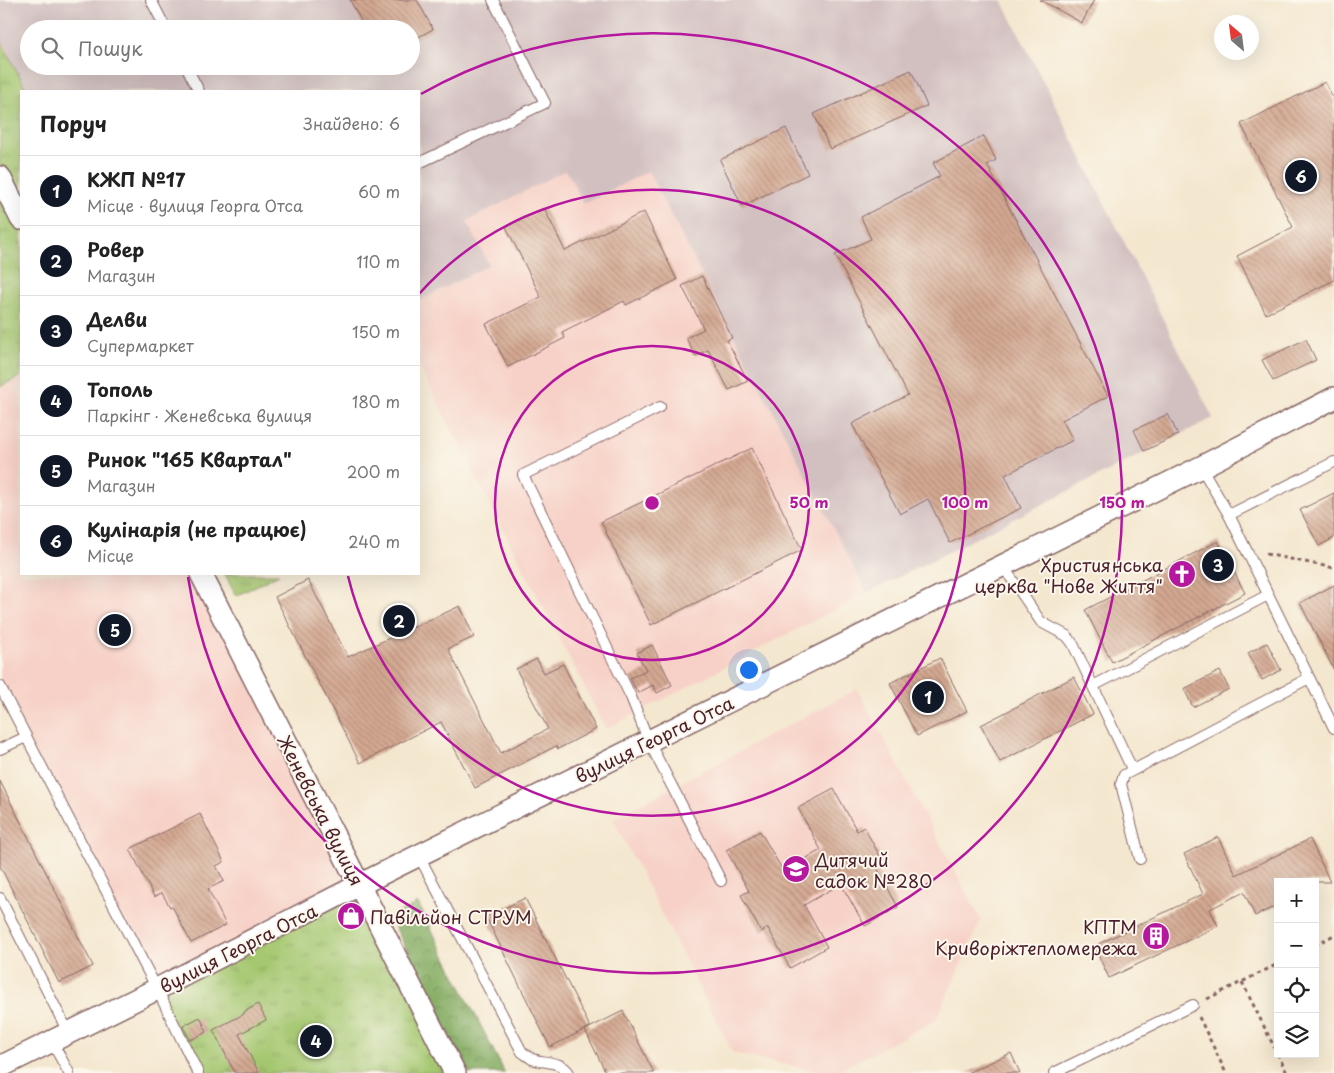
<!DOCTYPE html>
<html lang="uk">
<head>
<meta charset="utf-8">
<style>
	body { margin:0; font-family:"Playpen Sans",sans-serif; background:#f6f6f6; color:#222 }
	.controls { position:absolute; right:15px; bottom:15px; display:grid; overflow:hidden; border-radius:0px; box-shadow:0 5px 20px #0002 }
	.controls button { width:45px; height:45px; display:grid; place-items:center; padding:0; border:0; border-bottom:1px solid #e0e0e0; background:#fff; color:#222; font:25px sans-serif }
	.compass { position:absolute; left:1214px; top:15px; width:45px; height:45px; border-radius:50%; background:#fff; box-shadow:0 5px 20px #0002; rotate:332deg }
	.you { position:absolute; left:748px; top:669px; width:18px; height:18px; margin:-12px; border:4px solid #fff; border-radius:50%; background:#1a73e8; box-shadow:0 0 0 8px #1a73e833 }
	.badge { display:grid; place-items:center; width:32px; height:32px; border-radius:50%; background:#111827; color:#fff; font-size:16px; font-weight:700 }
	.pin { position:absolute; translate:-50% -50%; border:2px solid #fff; box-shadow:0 1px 5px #0006 }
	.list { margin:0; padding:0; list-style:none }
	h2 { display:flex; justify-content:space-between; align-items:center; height:65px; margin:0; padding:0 20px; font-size:21px }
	h2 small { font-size:16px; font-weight:400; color:#767676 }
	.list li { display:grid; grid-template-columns:32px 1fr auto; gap:15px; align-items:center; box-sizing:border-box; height:70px; padding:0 20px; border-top:1px solid #e0e0e0 }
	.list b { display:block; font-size:19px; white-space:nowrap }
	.list p { margin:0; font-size:16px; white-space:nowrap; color:#767676 }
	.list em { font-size:16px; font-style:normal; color:#767676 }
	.icon { flex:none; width:28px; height:28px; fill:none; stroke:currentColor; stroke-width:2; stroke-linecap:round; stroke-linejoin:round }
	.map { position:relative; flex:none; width:1334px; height:1073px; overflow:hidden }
	.search { position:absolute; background:#fff; box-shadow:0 5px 20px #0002; left:20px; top:20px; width:400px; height:55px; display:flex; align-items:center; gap:12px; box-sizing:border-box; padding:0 18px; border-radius:28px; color:#767676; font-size:19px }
	.panel { position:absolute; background:#fff; box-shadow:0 5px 20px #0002; left:20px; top:90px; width:400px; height:485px; border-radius:0px }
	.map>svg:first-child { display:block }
</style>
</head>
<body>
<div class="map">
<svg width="1334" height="1073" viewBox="0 0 1334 1073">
	<defs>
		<pattern id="grass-tufts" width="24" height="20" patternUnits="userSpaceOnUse" patternTransform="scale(1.25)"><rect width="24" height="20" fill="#a5c770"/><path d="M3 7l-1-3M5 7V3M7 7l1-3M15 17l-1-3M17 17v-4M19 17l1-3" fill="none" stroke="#90aa61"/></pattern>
		<pattern id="forest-crowns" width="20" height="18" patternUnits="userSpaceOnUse" patternTransform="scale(1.25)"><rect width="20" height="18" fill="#84ac62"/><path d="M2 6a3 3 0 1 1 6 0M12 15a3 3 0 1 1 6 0" fill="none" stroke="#6e8b51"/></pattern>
		<pattern id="building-back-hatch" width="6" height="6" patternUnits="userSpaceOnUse" patternTransform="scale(1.25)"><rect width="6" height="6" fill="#d4a992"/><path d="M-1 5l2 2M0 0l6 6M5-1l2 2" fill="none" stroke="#ae8977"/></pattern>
	</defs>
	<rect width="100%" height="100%" fill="#fbf7ec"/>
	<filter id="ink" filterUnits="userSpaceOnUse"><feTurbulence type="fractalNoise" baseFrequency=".02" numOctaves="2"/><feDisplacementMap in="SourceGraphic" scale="10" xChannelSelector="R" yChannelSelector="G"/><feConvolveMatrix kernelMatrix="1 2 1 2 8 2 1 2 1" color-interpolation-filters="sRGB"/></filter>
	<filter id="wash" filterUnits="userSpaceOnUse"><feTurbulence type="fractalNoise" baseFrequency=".0096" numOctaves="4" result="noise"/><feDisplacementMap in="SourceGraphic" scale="20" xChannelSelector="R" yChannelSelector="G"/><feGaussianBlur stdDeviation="1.12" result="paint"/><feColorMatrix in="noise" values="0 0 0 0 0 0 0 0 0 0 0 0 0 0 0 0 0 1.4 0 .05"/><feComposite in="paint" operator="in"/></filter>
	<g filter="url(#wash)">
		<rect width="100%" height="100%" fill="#f4e7cf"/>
		<g fill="#f7d1c7">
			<path d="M566,169l18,35 64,-34 219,423 -261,136 -187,-363v-65l70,-36 -23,-44z"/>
			<path d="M21,376v198h180l158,311 -202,104 -157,-303v-299z"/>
			<path d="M857,689l124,231 -45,100 -102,53h-9l-92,-20 -120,-234z"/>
		</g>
		<path fill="#d2bfc0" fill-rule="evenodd" d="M0,0h1002l211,418 -346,175 -219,-422 -64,33 -18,-34 -99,51 22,44 -70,36v-210h-392l-27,-52zM29,29h382v37h-382z"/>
		<g fill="url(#grass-tufts)" stroke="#78734e">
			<path d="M0,39l27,52h-6v285l-21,11z"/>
			<path d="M225,574h54l-43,22z"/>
			<path d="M359,885l96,188h-257l-41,-84z"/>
		</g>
		<path fill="url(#forest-crowns)" stroke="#676646" d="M418,903l87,170h-36l-79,-156z"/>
		<g id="blocks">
			<g fill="url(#building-back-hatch)">
				<path d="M350,0h67l16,29 -22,12v-12h-46z"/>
				<path d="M1040,0h54l-12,23z"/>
				<path d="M911,70l16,36 -97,43 -16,-35z"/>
				<path d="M1325,82l9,18v180l-68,34 -29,-58 56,-29 -52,-103z"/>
				<path d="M786,128l22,46 -66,32 -22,-46z"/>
				<path d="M984,136l12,24 -9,5 121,231 -46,24 11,20 -68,35 16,33 -71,35 -22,-44 -28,15 -48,-90 56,-29 -73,-140 36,-16 -10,-22 79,-41 -7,-13z"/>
				<path d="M544,208l21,43 79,-39 33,68 -51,25 -2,-4 -62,31 3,6 -57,29 -22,-43 55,-27 -35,-70z"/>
				<path d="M702,276l30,62 -5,2 21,41 -19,9 -21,-40 -13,6 -9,-18 18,-9 -22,-43z"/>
				<path d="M1306,339l10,21 -43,21 -11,-21z"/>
				<path d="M1168,414l10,21 -34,16 -10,-21z"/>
				<path d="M752,448l50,102 -151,75 -50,-103z"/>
				<path d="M1334,493v45l-15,8 -19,-36z"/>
				<path d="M1218,541l27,52 -133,69 -27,-52z"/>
				<path d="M308,580l40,77 112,-51 14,31 -26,12 53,104 47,-24 -32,-60 21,-10 7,14 19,-9 33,65 -38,20 -2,-3 -81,42 -34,-66 -81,41 -85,-166z"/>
				<path d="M1334,585v85l-34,-67z"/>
				<path d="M1267,643l14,27 -19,10 -14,-27z"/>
				<path d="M652,645l20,40 -15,8 -4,-8 -15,8 -8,-15 16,-8 -9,-17z"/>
				<path d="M940,658l27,53 -50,25 -27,-53z"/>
				<path d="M1220,671l9,18 -36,18 -9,-18z"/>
				<path d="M1074,677l19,37 -93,48 -19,-37z"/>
				<path d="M0,781l93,185 -34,17 -59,-117z"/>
				<path d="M834,789l23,42 7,-4 19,35 -7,4 22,41 -33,19 -24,-42 -37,21 23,42 -37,21 -22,-40 -7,4 -20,-37 8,-4 -23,-41 34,-19 23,40 38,-21 -23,-42z"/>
				<path d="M200,814l24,48 -8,4 8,15 -16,8 18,36 -35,18 -19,-37 -2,1 -8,-14 -8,4 -24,-48z"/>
				<path d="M1218,837l18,38 74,-36 20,43h-52v23l-23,11 -11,-24 -34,17 8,17 -109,52 -15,-32 109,-52 -19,-40z"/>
				<path d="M525,898l65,129 -40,20 -64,-130z"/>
				<path d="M258,1004l8,16 -27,14 20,39h-24l-22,-43 31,-16v-2z"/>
				<path d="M623,1011l31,62h-48l-21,-43z"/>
				<path d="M200,1017l7,15 -17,8 -7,-14z"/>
				<path d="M1011,1053l9,20h-53z"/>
			</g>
		</g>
	</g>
	<g filter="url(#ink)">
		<use href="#blocks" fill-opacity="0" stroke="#866564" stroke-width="1"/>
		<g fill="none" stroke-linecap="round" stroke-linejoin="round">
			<g stroke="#866564" stroke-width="12">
				<g id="lane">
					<path d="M151,0l15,29"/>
					<path d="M186,66l13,25"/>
					<path d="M419,163l126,-60 -52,-103"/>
					<path d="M660,407l-137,68 108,222 18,45 72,139"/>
					<path d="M1201,467l28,48 105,213"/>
					<path d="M1229,515l105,-53"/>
					<path d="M1003,566l38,56 26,14 6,8 59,125"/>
					<path d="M0,686l157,303 41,84"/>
					<path d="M1093,686l175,-91"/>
					<path d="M0,749l26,-12"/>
					<path d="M419,856l103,196c3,2 7,5 10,7 12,4 30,2 37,14"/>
					<path d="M1140,859l-19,-75 3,-9 185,-97"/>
					<path d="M0,898l69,136"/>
					<path d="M52,1042l17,31"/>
					<path d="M1054,1073l139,-68"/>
				</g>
			</g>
			<g stroke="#866564" stroke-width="24">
				<g id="street">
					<path d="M0,177l21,42"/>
					<path d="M201,574l254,499"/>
					<path d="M0,1067l157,-78 202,-104 842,-418 133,-69"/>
				</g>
			</g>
			<g stroke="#866564" stroke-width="3" stroke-dasharray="4 4" stroke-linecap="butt">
				<path d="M1266,554l68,14"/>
				<path d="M1315,945l19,-10"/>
				<path d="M1242,982l45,91"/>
				<path d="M1207,999l71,-35"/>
				<path d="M1199,1017l27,56"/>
			</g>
			<use href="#lane" stroke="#fff" stroke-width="10"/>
			<use href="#street" stroke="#fff" stroke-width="21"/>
		</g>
	</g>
	<g fill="none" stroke="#b5179e" stroke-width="2.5">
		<circle cx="652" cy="503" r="157"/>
		<path d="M419 294A313 313 0 1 1 348 576"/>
		<path d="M421 94A470 470 0 1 1 188 577"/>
	</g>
	<defs>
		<g id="church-disc" transform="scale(1.4375)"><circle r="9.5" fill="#b5179e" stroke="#fbf7ec"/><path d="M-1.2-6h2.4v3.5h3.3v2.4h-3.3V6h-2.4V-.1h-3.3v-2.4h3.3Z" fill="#fff"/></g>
		<g id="school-disc" transform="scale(1.4375)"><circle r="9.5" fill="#b5179e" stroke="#fbf7ec"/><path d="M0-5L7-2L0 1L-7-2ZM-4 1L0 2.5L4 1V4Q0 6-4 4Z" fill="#fff"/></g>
		<g id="shop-disc" transform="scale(1.4375)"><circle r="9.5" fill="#b5179e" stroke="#fbf7ec"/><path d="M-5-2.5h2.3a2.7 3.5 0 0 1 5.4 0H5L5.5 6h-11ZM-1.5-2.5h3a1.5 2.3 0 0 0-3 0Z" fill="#fff"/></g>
		<g id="building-disc" transform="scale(1.4375)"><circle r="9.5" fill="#b5179e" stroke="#fbf7ec"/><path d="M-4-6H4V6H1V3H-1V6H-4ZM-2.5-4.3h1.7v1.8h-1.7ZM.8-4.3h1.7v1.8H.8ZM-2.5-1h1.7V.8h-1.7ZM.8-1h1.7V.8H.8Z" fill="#fff"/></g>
	</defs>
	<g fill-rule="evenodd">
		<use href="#church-disc" x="1182" y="574"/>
		<use href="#school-disc" x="796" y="869"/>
		<use href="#shop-disc" x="351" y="916"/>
		<use href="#building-disc" x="1156" y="936"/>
	</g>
	<g text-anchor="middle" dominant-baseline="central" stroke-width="4" stroke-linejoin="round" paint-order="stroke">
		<g font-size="18" fill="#4a1f2b" stroke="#fbf7ec" text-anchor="end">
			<text x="1163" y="564">Християнська<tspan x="1163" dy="21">церква "Нове Життя"</tspan></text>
			<text x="815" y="859" text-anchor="start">Дитячий<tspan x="815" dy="21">садок №280</tspan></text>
			<text x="370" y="916" text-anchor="start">Павільйон СТРУМ</text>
			<text x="1137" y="926">КПТМ<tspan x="1137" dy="21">Криворіжтепломережа</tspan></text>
		</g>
		<g font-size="18" fill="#4a1f2b" stroke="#fbf7ec">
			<text transform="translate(654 739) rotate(-26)">вулиця Георга Отса</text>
			<text transform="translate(321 810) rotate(63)">Женевська вулиця</text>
			<text transform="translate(238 948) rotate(-27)">вулиця Георга Отса</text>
		</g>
	</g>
	<circle cx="652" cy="503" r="8" fill="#b5179e" stroke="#fbf7ec" stroke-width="2.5"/>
	<g font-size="15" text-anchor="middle" font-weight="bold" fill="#b5179e" stroke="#fbf7ec" stroke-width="4" stroke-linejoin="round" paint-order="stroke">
		<text x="809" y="508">50 m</text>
		<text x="965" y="508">100 m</text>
		<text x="1122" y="508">150 m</text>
	</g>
</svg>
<div class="controls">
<button>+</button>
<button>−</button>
<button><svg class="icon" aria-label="locate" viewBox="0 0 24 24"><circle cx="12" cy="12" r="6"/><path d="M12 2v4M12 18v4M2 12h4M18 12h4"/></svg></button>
<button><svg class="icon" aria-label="layers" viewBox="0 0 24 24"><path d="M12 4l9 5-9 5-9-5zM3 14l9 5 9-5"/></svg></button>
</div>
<svg class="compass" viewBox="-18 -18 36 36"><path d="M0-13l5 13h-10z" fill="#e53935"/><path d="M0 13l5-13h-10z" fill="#767676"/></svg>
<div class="you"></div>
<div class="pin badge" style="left:928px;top:697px">1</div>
<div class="pin badge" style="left:399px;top:621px">2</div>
<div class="pin badge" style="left:1218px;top:565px">3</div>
<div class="pin badge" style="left:316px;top:1041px">4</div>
<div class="pin badge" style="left:115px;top:630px">5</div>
<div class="pin badge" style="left:1301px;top:176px">6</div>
<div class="search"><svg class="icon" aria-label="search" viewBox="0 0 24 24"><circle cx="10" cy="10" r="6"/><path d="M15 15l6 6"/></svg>Пошук</div>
<section class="panel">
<h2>Поруч<small>Знайдено: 6</small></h2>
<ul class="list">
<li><span class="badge">1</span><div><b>КЖП №17</b><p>Місце · вулиця Георга Отса</p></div><em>60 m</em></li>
<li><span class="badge">2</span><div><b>Ровер</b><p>Магазин</p></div><em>110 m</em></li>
<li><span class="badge">3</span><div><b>Делви</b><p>Супермаркет</p></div><em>150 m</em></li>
<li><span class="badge">4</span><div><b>Тополь</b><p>Паркінг · Женевська вулиця</p></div><em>180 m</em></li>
<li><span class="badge">5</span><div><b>Ринок &quot;165 Квартал&quot;</b><p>Магазин</p></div><em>200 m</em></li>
<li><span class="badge">6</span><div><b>Кулінарія (не працює)</b><p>Місце</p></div><em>240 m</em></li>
</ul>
</section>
</div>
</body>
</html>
